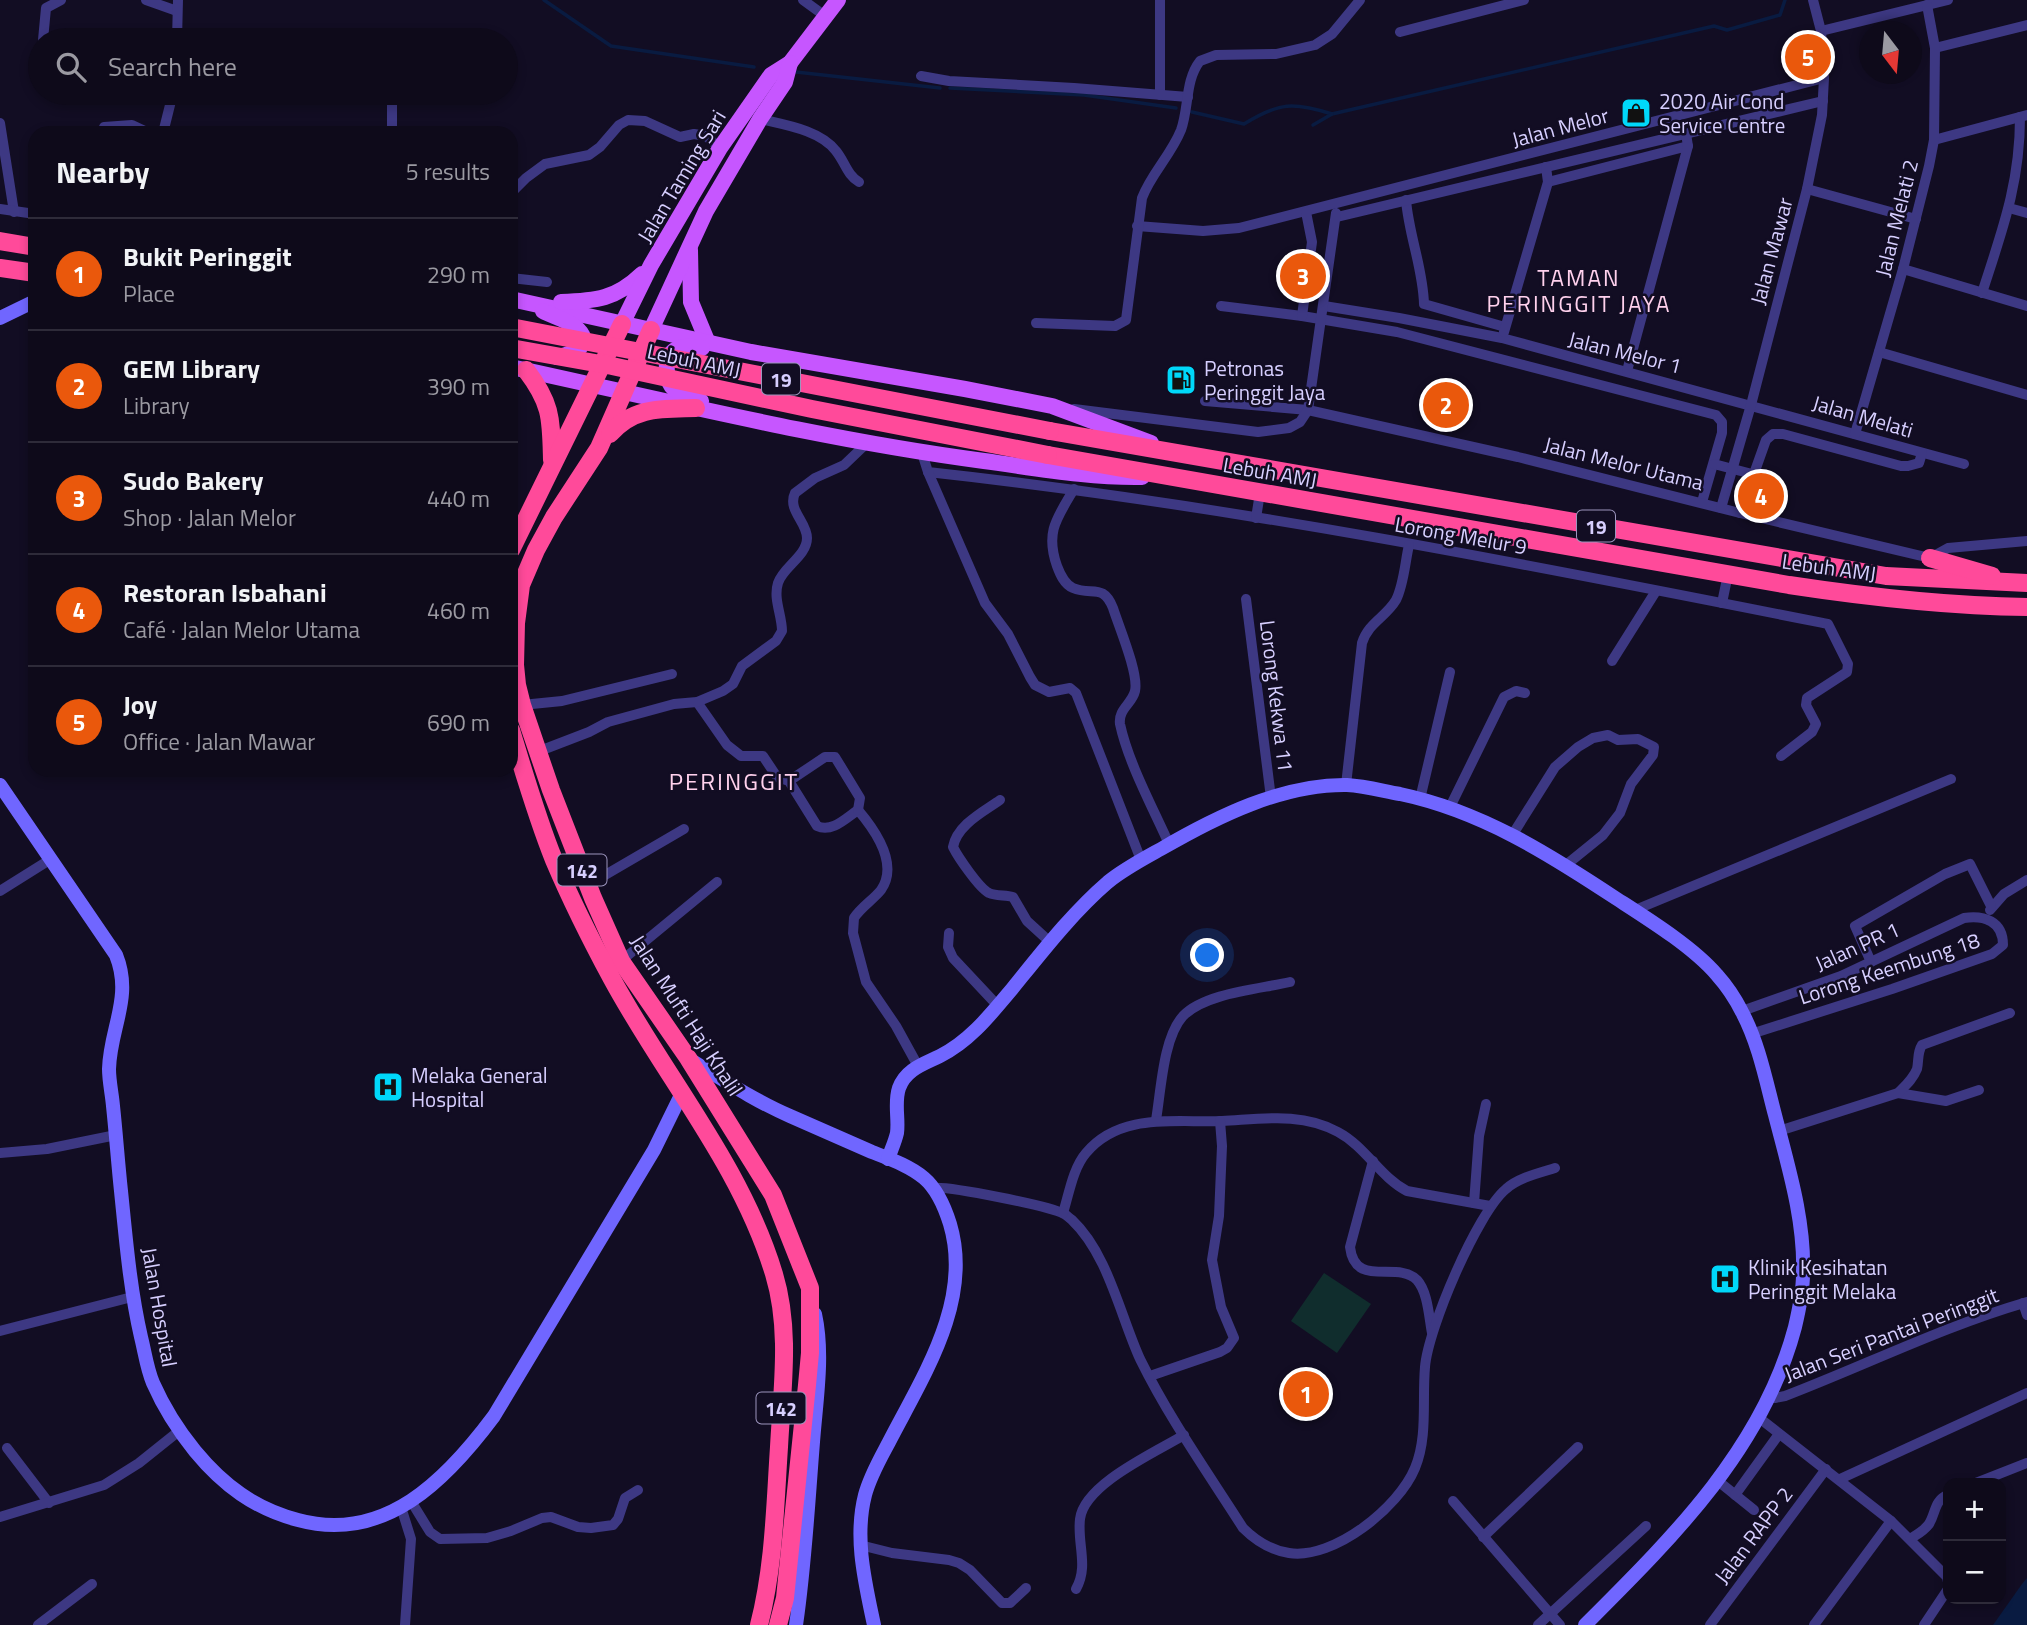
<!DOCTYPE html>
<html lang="en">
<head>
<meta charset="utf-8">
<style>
	body { margin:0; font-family:"Titillium Web",sans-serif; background:#1c1827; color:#f1f3f6 }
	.controls { position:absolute; right:21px; bottom:21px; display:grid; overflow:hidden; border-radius:14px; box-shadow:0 4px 10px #0003 }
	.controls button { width:63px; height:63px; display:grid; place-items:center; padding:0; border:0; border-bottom:2px solid #2e2b39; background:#0e0a1a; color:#f1f3f6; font:35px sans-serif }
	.compass { position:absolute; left:1859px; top:21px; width:63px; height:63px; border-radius:50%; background:#0e0a1a; box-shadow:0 4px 10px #0003; rotate:164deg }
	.you { position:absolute; left:1208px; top:956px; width:24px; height:24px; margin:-18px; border:5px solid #fff; border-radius:50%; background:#1a73e8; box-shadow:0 0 0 10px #1a73e833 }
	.badge { display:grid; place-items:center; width:46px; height:46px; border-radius:50%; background:#ea580c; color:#fff; font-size:23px; font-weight:700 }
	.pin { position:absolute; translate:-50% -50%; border:4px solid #fff; box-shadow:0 2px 7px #0006 }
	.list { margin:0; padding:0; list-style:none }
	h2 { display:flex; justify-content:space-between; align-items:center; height:91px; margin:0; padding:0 28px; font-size:30px }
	h2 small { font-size:23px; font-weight:400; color:#9b9aa2 }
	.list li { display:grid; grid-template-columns:46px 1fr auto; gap:21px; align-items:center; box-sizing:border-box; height:112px; padding:0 28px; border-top:2px solid #2e2b39 }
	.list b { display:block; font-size:26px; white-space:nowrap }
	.list p { margin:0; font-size:23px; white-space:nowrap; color:#9b9aa2 }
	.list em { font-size:23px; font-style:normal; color:#9b9aa2 }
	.icon { flex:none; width:38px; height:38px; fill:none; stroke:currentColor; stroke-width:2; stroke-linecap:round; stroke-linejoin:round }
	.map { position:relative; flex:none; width:2027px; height:1625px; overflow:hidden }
	.search { position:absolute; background:#0e0a1a; box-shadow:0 4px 10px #0003; left:28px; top:28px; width:490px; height:77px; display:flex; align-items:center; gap:18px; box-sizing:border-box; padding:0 24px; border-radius:38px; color:#9b9aa2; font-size:26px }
	.panel { position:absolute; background:#0e0a1a; box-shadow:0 4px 10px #0003; left:28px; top:126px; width:490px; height:651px; border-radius:21px }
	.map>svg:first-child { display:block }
</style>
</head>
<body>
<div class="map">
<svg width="2027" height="1625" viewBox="0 0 2027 1625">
	<rect width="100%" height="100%" fill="#120d23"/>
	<path fill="#102d2d" d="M1324,1273l47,31 -34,49 -46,-32z"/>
	<path fill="#091b41" d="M2027,1578v47h-34l29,-41z"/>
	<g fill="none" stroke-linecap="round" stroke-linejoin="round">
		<g stroke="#091b41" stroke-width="3.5">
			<path d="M544,0l67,46 143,21"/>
			<path d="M796,72l144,16"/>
			<path d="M950,88l134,7 92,13"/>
			<path d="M1192,112l52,12c35,-22 50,-22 88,-10l382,-88 13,4 53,-15 5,-15"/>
			<path d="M1313,125l19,-11"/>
		</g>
		<g stroke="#3d3883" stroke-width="10">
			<path d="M146,0l31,11"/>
			<path d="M803,0l22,16"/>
			<path d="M1160,0v95"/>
			<path d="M1821,31l127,-31"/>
			<path d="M1400,32l124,-32"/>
			<path d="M43,40l3,-32 15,-8"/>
			<path d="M177,40l1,-40"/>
			<path d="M1935,48l92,-23"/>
			<path d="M921,76l28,5 125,7 114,9"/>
			<path d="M392,103v30"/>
			<path d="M760,119c25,6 60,11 76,32 9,11 11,24 23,31"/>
			<path d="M0,123l14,89"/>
			<path d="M104,127l28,-2 17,8"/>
			<path d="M163,133l10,-40"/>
			<path d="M1934,140l93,-25"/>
			<path d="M1548,182l140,-36"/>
			<path d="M1807,189l109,30"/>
			<path d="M511,193l15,-15 19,-14 44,-9 11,-8 19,-22 9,-5 17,1 35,16 14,-3 12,2 14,12"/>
			<path d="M1406,200c3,36 17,68 18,104l81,23"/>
			<path d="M2009,208l18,5"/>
			<path d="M0,209l35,5"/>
			<path d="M1337,217l486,-116"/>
			<path d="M1137,226l66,5 36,-3 585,-150"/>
			<path d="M1903,269l124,37"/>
			<path d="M511,278l36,4"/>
			<path d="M1982,293c20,-62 38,-109 38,-176"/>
			<path d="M1221,306l81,10 95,16 319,83 6,7v11l-20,69"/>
			<path d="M1324,306l75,12 103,20 462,126"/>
			<path d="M1302,316l10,-74 -6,-30"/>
			<path d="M1036,323l79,3 11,-6 16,-122c9,-24 29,-43 39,-68 8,-22 4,-50 19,-69l16,-6 60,-1 39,-9 17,-11 28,-34"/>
			<path d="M1504,332l44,-150 -2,-15"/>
			<path d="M1879,352l148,43"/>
			<path d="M1627,371l61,-225 -2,-12"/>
			<path d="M1205,401l103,9 210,47 222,56 190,45 18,-10 79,-7"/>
			<path d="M1074,409l184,23 31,-4 11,-6 8,-12 28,-197"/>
			<path d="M1855,434l48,-165 26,-103 5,-26 1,-92 -8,-43"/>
			<path d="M922,453l6,19c302,33 603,93 900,152l20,40 -1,8 -40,26 -1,7 10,19 -4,8 -31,24"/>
			<path d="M1714,464l38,10"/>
			<path d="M928,472l57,131 23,31 22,43 5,8 14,7 21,-4 6,5 65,167"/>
			<path d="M1074,489c-17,29 -29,43 -17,77 3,8 7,18 16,22 19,8 30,-5 40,20 6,19 26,66 22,83 -3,13 -17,18 -15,33 8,38 33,84 49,120"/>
			<path d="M1721,508l30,-103 56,-216 15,-74 2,-37 -3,-47 -8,-31"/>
			<path d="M1740,513l26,-73 7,-6h10l118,32h7l11,-3 3,-10"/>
			<path d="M1256,518l4,-25"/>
			<path d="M1246,599l25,199"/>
			<path d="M1722,603l6,-29"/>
			<path d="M1612,661l44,-70"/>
			<path d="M697,702l30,43 14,11h22l14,21 12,4 28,45c15,7 29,-8 41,-16 17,20 41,54 23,80 -8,10 -20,17 -27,28l-1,15 13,49 30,44 22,40"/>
			<path d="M522,705l40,-4 110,-27"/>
			<path d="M537,752l52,-20 19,-10 66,-18 23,-2 26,-11 10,-7 9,-18 34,-25 6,-10c0,-16 -9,-32 -4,-48 5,-16 29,-27 29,-45 0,-16 -20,-28 -12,-45l20,-15 29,-13 22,-21"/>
			<path d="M789,781l36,-24h10l25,41 -2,12"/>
			<path d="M1346,785l16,-142c6,-20 24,-26 34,-43 8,-16 9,-38 13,-55"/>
			<path d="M1420,799l30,-127"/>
			<path d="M1000,800c-17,12 -43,25 -47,47 5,10 26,41 36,46 7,3 16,2 24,4l14,24 23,21"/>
			<path d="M1450,807l54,-110 12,-6 9,2"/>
			<path d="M1513,834l42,-67 23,-20 15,-9 15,-3 10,5 20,-1 16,8 -1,8 -22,29 -11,29 -17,22 -37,30"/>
			<path d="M588,885l96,-56"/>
			<path d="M0,891l51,-32"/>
			<path d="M1635,910l316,-131"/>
			<path d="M1990,910l14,-16 23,-14"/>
			<path d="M949,933l-1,14 5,11 45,48"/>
			<path d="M621,961l96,-79"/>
			<path d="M1871,962l-16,-36 90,-52 25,-10 21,42"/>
			<path d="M1742,1011l99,-35 123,-58c20,-3 39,3 39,27l-11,9 -100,35 -141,45"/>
			<path d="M1898,1093l48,8 33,-11"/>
			<path d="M1156,1120c5,-29 7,-82 27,-104 22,-23 77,-27 107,-34"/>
			<path d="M1779,1131l119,-38c8,-8 15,-14 19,-24 2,-9 0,-16 5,-24l88,-32"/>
			<path d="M0,1153l47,-4 69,-14"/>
			<path d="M1373,1161l-23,86c5,42 47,13 67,33 11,12 12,38 15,53"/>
			<path d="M933,1188c16,-2 117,18 131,26 3,1 5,4 8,6 36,34 48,95 68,139 29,59 68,114 103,169 13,13 27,22 46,25 45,7 110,-46 126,-85 13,-31 7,-68 10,-101 3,-38 52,-154 81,-178 12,-11 33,-16 49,-21"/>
			<path d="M1474,1203l5,-67 7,-32"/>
			<path d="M1063,1213c6,-19 10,-45 23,-60 34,-41 90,-30 136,-32 40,-2 80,-9 116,11 28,15 42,45 69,59l83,15"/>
			<path d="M2023,1303l4,12"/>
			<path d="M0,1331l132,-34"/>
			<path d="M1150,1376l70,-24 7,-4 7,-10 -13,-31 -9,-47 7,-44 3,-70 -2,-25"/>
			<path d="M1769,1396l6,2 10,-2c81,-31 159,-70 242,-94"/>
			<path d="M1758,1417l133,104 56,56 1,5"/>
			<path d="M7,1448l42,55"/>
			<path d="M1840,1479l187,-86"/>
			<path d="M1718,1481l36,29"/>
			<path d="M1976,1483l51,-20"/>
			<path d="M1735,1495l44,-61"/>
			<path d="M411,1501l19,31 10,7 47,-1 24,-7 31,-13 9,-1 27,10 13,1 22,-3 5,-6 7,-21 13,-8"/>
			<path d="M1453,1501l107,124"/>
			<path d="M401,1507l10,32 -6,86"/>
			<path d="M0,1517l104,-32 35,-22 40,-32"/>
			<path d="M1483,1537l95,-90"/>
			<path d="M1910,1539c6,-4 14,-8 19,-15 7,-11 5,-24 19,-29"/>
			<path d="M860,1545l32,8 57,7 10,3 11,7 32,33h8l16,-15"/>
			<path d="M1076,1589c13,-23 1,-45 4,-70 4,-35 76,-67 104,-84"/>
			<path d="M38,1625l54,-41"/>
			<path d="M1538,1625l108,-99"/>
			<path d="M1710,1625l116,-156"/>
			<path d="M1814,1625l77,-104"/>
			<path d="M1924,1625l24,-36"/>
		</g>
		<g stroke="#7066ff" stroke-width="14">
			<path d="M0,318l35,-17"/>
			<path d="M0,785l116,170c17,42 -6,73 -7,114 0,12 3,25 4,37 3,28 5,57 8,85 5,49 9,98 20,146 4,16 6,32 12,46 11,25 25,47 42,68 28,34 60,58 103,69 87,24 149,-41 196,-104l160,-266 28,-57"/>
			<path d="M689,1059c33,20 66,42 101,57 27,12 55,24 82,36 18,7 38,14 52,26 13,11 21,30 26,46 23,77 -27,152 -61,218 -9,17 -19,34 -24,53 -11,43 0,87 9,130"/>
			<path d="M888,1159c3,-9 7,-17 9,-26 2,-15 -3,-30 2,-45 7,-19 25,-24 41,-32 30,-15 51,-42 72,-67 30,-37 60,-76 96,-107 16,-13 35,-23 53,-33 55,-32 121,-65 186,-64 18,1 36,6 53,9 81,17 149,60 217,105 31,20 76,48 100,76 9,10 19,25 25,37 17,32 24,69 33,103 13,51 30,105 28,159 0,18 -4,36 -8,53 -32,122 -124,212 -210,298"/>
			<path d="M796,1625c9,-61 12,-121 17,-183 3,-41 11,-87 2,-128"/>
		</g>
		<g stroke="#c656ff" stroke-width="16">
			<path d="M690,250l1,52 17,41"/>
			<path d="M511,299l240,53 214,37 87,17 99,37"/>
			<path d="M561,302c35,-1 55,-3 81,-28"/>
			<path d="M543,311c9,5 22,8 31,15 22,17 1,28 -17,31"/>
			<path d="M622,324l29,-59 69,-117 51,-73 19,-12 48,-63"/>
			<path d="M651,330l55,-119 54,-92 25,-37 5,-19"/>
			<path d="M511,367c157,34 313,73 473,94 52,7 105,17 158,16"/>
			<path d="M701,401c-9,-3 -19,-5 -26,-11 -10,-9 -12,-32 0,-40 8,-5 19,-3 27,-2"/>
		</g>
		<g stroke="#ff4a9a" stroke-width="18">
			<path d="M0,241l35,6"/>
			<path d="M0,268l35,5"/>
			<path d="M651,330l-52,118 -45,69 -18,33 -15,35 -5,38 -1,42 2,20 5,20 29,85 42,108 28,63 67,97 85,137 37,93v65l-3,32 -22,213 -7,27"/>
			<path d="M526,370c26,34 25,49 26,90"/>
			<path d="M1050,431l836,145 141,7"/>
			<path d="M610,434c24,-28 53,-25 86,-26"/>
			<path d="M1048,455l741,130c79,12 158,21 238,22"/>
			<path d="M511,550l111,-226"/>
			<path d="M1930,558l62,18"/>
			<path d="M511,730c13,43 26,88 43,130 17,40 37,80 58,119 53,98 129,186 162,295 17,56 8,115 5,173 -4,60 -5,120 -20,178"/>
		</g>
		<g stroke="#ff4a9a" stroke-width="18">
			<path d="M511,327l539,104"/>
			<path d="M511,348l101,18 200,43 236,46"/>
		</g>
	</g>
	<defs>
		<g id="shop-square" transform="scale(1.575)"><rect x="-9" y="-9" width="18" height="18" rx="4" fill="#00d8fa" stroke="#120d23"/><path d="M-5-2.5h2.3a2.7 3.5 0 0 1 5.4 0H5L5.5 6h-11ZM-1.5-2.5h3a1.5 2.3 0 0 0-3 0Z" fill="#111"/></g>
		<g id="fuel-square" transform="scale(1.575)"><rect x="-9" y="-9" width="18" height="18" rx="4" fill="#00d8fa" stroke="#120d23"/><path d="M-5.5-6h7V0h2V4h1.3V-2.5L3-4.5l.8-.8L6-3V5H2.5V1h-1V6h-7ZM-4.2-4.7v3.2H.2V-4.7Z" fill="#111"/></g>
		<g id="hospital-square" transform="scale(1.575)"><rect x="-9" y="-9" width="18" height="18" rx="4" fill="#00d8fa" stroke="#120d23"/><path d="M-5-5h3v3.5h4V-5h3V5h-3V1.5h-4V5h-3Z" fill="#111"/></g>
	</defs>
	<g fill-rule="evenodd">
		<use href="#shop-square" x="1636" y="113"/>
		<use href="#fuel-square" x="1181" y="380"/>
		<use href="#hospital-square" x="388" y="1087"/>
		<use href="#hospital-square" x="1725" y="1279"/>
	</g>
	<g text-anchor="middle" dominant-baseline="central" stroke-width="5" stroke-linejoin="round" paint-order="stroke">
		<g fill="#120d23" stroke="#9c95bd" stroke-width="2">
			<rect x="762" y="363.5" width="38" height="31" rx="5"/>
			<rect x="1577" y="510.5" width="38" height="31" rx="5"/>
			<rect x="557.5" y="854.5" width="49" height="31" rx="5"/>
			<rect x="756.5" y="1392.5" width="49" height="31" rx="5"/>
		</g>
		<g font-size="19" font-weight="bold" fill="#d7cfff">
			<text x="781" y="379">19</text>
			<text x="1596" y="526">19</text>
			<text x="582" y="870">142</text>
			<text x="781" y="1408">142</text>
		</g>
		<g font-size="21" fill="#d7cfff" stroke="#120d23" text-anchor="start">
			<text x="1659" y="101">2020 Air Cond<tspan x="1659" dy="24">Service Centre</tspan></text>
			<text x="1204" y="368">Petronas<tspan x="1204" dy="24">Peringgit Jaya</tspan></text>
			<text x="411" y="1075">Melaka General<tspan x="411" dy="24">Hospital</tspan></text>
			<text x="1748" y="1267">Klinik Kesihatan<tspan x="1748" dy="24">Peringgit Melaka</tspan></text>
		</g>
		<g font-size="21" fill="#d7cfff" stroke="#120d23">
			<text transform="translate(1560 127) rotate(-15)">Jalan Melor</text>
			<text transform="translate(681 176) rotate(-59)">Jalan Taming Sari</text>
			<text transform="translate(1896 218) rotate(-76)">Jalan Melati 2</text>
			<text transform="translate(1771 251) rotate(-75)">Jalan Mawar</text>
			<text transform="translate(1625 352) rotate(14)">Jalan Melor 1</text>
			<text transform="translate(694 360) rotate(12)">Lebuh AMJ</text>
			<text transform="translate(1863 416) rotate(16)">Jalan Melati</text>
			<text transform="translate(1624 463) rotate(14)">Jalan Melor Utama</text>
			<text transform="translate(1270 472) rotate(10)">Lebuh AMJ</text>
			<text transform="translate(1461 535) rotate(10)">Lorong Melur 9</text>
			<text transform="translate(1829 567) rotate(8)">Lebuh AMJ</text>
			<text transform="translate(1277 696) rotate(83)">Lorong Kekwa 11</text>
			<text transform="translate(1857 946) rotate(-24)">Jalan PR 1</text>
			<text transform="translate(1889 968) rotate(-18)">Lorong Keembung 18</text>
			<text transform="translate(687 1015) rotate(57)">Jalan Mufti Haji Khalil</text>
			<text transform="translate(160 1307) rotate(80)">Jalan Hospital</text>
			<text transform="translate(1891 1334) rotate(-21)">Jalan Seri Pantai Peringgit</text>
			<text transform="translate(1753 1535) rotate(-53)">Jalan RAPP 2</text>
		</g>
		<g font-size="23" letter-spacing="2" fill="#ffd1ed" stroke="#120d23">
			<text x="1579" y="277">TAMAN<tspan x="1579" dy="26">PERINGGIT JAYA</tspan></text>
		</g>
		<g font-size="24" letter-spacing="2" fill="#ffd1ed" stroke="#120d23">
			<text x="734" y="781">PERINGGIT</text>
		</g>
	</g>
</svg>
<div class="controls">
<button>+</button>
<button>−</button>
</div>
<svg class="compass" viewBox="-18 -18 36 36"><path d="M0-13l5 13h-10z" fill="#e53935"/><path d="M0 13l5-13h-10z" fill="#9b9aa2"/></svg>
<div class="you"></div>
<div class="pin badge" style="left:1306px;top:1394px">1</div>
<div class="pin badge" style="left:1446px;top:405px">2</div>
<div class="pin badge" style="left:1303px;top:276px">3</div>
<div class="pin badge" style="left:1761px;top:496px">4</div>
<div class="pin badge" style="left:1808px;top:57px">5</div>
<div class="search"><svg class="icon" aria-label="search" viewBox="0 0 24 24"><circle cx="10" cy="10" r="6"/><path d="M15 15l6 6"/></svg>Search here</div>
<section class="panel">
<h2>Nearby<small>5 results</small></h2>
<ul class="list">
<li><span class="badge">1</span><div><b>Bukit Peringgit</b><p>Place</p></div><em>290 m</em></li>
<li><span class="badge">2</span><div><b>GEM Library</b><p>Library</p></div><em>390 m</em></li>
<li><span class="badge">3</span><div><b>Sudo Bakery</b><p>Shop · Jalan Melor</p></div><em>440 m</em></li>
<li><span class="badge">4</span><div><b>Restoran Isbahani</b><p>Café · Jalan Melor Utama</p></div><em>460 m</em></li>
<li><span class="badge">5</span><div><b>Joy</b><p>Office · Jalan Mawar</p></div><em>690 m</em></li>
</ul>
</section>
</div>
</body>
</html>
